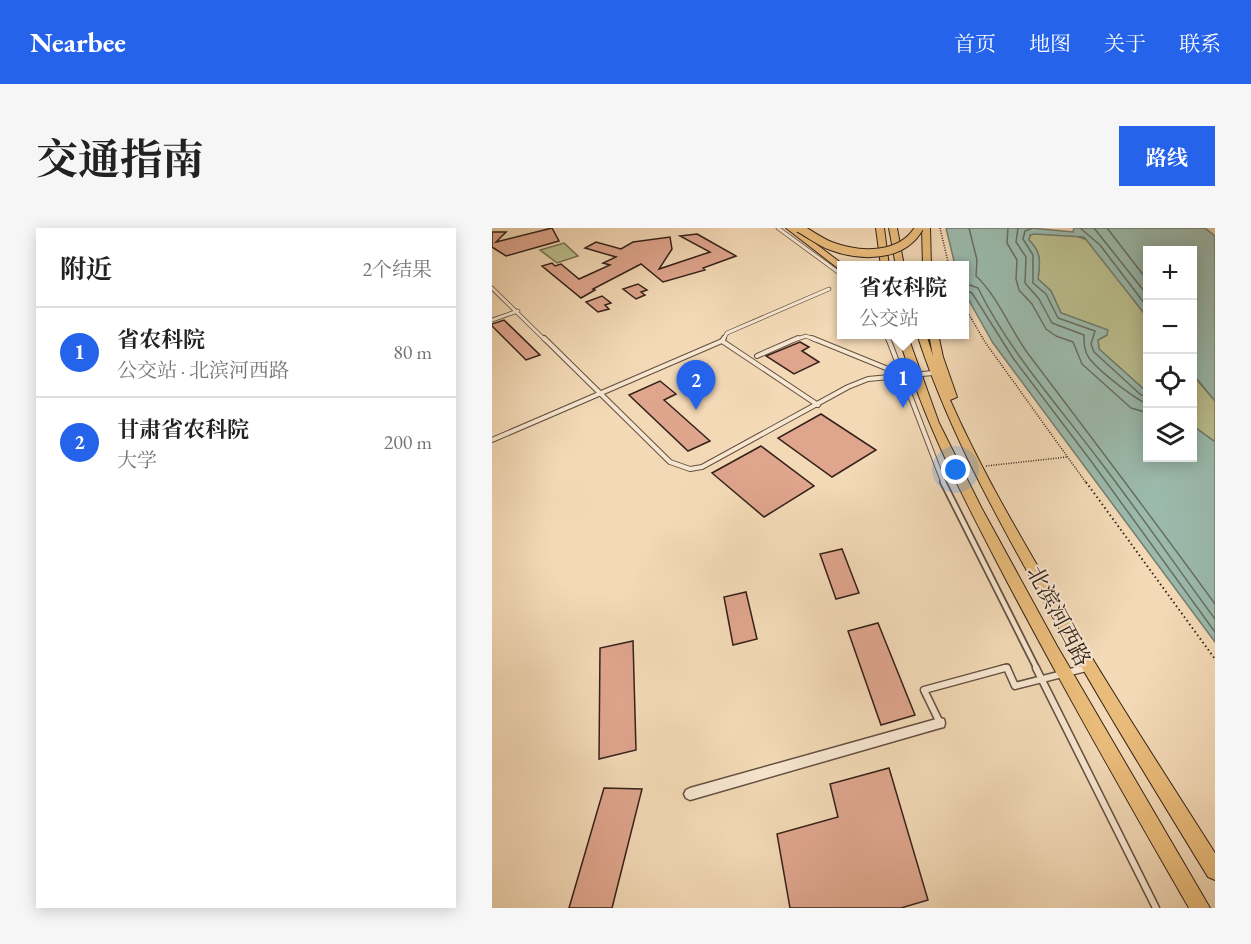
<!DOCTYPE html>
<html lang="zh">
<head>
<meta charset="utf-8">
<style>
	body { margin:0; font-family:"EB Garamond","Noto Serif SC",serif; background:#f6f6f6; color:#222 }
	.controls { position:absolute; right:18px; top:18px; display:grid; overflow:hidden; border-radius:0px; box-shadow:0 3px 15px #0003 }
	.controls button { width:54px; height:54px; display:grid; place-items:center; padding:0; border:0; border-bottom:2px solid #e0e0e0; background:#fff; color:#222; font:30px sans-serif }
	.you { position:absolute; left:464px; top:242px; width:21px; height:21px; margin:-15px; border:4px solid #fff; border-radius:50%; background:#1a73e8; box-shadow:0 0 0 9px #1a73e833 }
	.badge { display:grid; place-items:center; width:39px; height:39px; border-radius:50%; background:#2563eb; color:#fff; font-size:20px; font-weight:700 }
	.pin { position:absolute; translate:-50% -50px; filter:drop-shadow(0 2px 3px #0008) }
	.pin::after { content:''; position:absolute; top:32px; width:21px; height:18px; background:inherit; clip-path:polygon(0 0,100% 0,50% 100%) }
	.popup { position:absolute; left:345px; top:33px; width:132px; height:78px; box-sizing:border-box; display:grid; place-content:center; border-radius:0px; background:#fff; filter:drop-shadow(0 2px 4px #0005); font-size:20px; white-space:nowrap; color:#767676 }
	.popup b { font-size:22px; color:#222 }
	.popup::after { content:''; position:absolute; left:50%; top:100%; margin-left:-12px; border:12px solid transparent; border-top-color:#fff }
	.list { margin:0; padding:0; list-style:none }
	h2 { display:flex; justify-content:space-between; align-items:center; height:78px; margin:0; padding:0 24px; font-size:26px }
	h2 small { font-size:20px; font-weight:400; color:#767676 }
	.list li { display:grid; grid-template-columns:39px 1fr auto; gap:18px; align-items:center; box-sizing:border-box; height:90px; padding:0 24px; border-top:2px solid #e0e0e0 }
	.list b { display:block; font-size:22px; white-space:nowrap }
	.list p { margin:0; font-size:20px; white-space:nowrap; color:#767676 }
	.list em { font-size:20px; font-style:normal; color:#767676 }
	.icon { flex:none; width:33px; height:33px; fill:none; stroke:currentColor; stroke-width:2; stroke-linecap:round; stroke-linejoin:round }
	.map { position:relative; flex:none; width:723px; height:680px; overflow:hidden; border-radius:0px }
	header { display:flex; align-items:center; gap:36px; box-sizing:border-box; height:84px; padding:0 30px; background:#2563eb; color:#fff }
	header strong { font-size:28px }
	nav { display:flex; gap:33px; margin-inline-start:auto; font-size:21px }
	.intro { display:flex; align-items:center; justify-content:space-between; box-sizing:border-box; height:144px; padding:0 36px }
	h1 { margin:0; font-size:42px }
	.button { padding:15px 27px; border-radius:0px; background:#2563eb; color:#fff; font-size:21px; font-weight:700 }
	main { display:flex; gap:36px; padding:0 36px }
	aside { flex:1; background:#fff; border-radius:0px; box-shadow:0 3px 15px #0003 }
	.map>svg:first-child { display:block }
</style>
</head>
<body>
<header>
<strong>Nearbee</strong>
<nav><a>首页</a><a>地图</a><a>关于</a><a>联系</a></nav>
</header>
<div class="intro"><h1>交通指南</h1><a class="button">路线</a></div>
<main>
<aside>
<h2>附近<small>2个结果</small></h2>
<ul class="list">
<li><span class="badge">1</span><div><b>省农科院</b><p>公交站 · 北滨河西路</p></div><em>80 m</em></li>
<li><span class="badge">2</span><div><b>甘肃省农科院</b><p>大学</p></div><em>200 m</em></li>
</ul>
</aside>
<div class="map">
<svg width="723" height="680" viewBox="0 0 723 680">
	<rect width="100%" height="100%" fill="#f3d9b6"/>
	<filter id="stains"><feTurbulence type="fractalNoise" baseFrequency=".00333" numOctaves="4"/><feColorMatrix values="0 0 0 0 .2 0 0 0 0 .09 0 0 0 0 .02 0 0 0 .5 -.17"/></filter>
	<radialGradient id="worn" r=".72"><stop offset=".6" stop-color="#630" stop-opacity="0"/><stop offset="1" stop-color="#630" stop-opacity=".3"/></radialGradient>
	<g fill="#bbbf8e" stroke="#787054" stroke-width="1.5">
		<path d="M542,6l39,1 15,5 59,77v75l-48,-43 -1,-9 9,-5v-5l-46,-17 -10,-22 -13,-12c2,-16 4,-26 -9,-39l1,-5z"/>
		<path d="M72,15l14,13 -21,7 -17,-13z"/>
		<path d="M700,146l23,27v41l-22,-16z"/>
	</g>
	<path fill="#9bbaac" stroke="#727d71" stroke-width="1.5" d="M454,0h85l42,4 1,-4h131l10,8v165l-22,-27 -1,-124h-44l-1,67 -63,-80 -50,-3 -4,1 -1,5c13,13 11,23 9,39l13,12 10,22 47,17 -1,5 -9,5 1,9 48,43 1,66h44l1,-32 22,16v200l-222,-299 -26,-46 -2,-7 -1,-24 -9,-1z"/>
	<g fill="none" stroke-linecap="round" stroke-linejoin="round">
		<g stroke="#686e62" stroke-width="1.5">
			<path d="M477,0l8,32 -1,16c21,19 35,55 53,79 63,83 125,165 186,249"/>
			<path d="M516,0l-1,15 10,17 -1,19 3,11 13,14 14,25 10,7 17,6 9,22 49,44 17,5"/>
			<path d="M526,0l-2,14 10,15 -1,26 14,16 13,24 32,12c0,8 0,16 5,23 9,12 45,41 59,46"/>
			<path d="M541,0l-8,3 -2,8 10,16v28l13,11 12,24 37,13 -4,13 3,8 47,43 7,1"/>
			<path d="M588,0l20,17 48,63"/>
			<path d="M602,0l54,68"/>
			<path d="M615,0l41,53"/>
			<path d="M472,55l14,5c31,63 79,116 121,172 40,52 77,106 116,159"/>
			<path d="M472,62l8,3 41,65 78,103 124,171"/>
		</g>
	</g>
	<g fill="#dfa58d" stroke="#342219" stroke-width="1.5">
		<path d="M60,0l7,13 -53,15 -14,-9v-15h14l-10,10z"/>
		<path d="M205,6l39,22 -33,12 2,2 -42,12 -22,-18 -48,25 2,1 -14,8 -39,-32 10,-3 3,3 6,-2 18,15 31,-14 -7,-2 13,-6 -31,-9 11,-6 25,7 12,-7 37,-5 2,12 -13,20 51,-17 -30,-16z"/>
		<path d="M146,56l9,6 -6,2 4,3 -9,4 -13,-10z"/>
		<path d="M110,68l9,7 -6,2 4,4 -11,3 -12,-10z"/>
		<path d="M12,92l36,35 -14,5 -34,-34v-2z"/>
		<path d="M308,114l9,5 -7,4 17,11 -25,12 -28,-18z"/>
		<path d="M168,153l16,13 -12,6 46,41 -22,10 -59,-56z"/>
		<path d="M329,186l55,36 -44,27 -54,-39z"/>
		<path d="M269,218l53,40 -50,31 -52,-44z"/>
		<path d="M350,321l17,44 -23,6 -16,-45z"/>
		<path d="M254,364l11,47 -24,6 -9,-48z"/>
		<path d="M386,395l37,92 -34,10 -33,-94z"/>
		<path d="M141,413l3,109 -37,9 1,-111z"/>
		<path d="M397,540l39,132 -27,8h-111l-13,-74 61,-17 -8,-33z"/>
		<path d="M112,560l38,1 -30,119h-43z"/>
	</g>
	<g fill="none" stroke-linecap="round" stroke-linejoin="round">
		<g stroke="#645040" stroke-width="4.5">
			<g id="service-far3">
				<path d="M286,0l64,47"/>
				<path d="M0,60l53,52"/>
				<path d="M0,92l26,-9"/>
				<path d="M394,106l2,6"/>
				<path d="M231,112l4,-7 102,-44"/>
				<path d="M302,112l12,-4 10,4"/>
			</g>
		</g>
		<g stroke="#645040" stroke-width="6">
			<g id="service-far2">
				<path d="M52,110l126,124 20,7 12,-2 146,-80 20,-8 65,-6"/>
				<path d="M320,110l86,35"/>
				<path d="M396,110l56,146"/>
				<path d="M230,113l2,-3"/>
				<path d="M265,128l41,-18"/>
				<path d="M0,212l230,-99 96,64"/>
			</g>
		</g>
		<g stroke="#645040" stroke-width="8">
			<g id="service-far1">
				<path d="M451,254l94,187"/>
				<path d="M508,441l7,-2 1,2"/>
				<path d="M588,441l8,-2"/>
			</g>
		</g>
		<g stroke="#645040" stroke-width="9">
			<g id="service">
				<path d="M515,440l8,18 71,-18"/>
				<path d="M544,440l120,240"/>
				<path d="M448,495l-16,-33 81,-22"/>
			</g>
		</g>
		<g stroke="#645040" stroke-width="3">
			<path id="minor" d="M448,490l4,1 1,4 -1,4 -4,1 -250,72 -4,-2 -2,-4 2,-4 4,-2z"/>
		</g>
		<g stroke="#342219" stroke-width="2">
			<g id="primary">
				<path d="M294,0h9l50,38 -6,3z"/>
				<path d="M384,0h8l5,38h-8z"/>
				<path d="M397,0h8l7,38h-8z"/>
				<path d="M430,0h8l1,38h-8z"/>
				<path d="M406,106h9l32,89 42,84 76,139 153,262h-21c-61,-106 -122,-213 -179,-321 -43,-82 -86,-163 -112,-253z"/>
				<path d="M425,106h9l7,22 -4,-22h9l5,23 14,40 -7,3c27,61 60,119 94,177 54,94 113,185 171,276v27l-7,-3c-60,-98 -120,-196 -176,-297 -44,-79 -87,-159 -115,-246z"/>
			</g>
		</g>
		<g stroke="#342219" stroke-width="1.5" stroke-dasharray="1 1.5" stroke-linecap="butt">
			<path d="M448,0l9,38"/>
			<path d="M472,78l21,36 102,142"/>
			<path d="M494,238l81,-9"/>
		</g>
		<path stroke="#342219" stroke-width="2" stroke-dasharray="1.5 3" stroke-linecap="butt" d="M594,254l129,177"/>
		<use href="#service-far3" stroke="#f7e6d0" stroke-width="3"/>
		<use href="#service-far2" stroke="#f7e6d0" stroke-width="4"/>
		<use href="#service-far1" stroke="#f7e6d0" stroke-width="4.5"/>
		<use href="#service" stroke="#f7e6d0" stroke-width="6"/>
		<use href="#minor" fill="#f7e6d0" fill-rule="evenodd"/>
		<use href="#primary" fill="#eabc7b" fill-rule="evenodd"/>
		<g stroke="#342219" stroke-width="10" stroke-linecap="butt">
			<path id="primary-bridge" d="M307,0c11,6 21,14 32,18 29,11 71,12 88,-18"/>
		</g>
		<use href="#primary-bridge" stroke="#eabc7b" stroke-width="8"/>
	</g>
	<g text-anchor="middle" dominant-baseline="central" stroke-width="4.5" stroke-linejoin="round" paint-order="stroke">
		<g font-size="22" fill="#342219" stroke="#f7e6d0">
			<text transform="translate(567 388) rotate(62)">北滨河西路</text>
		</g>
	</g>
	<rect width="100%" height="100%" filter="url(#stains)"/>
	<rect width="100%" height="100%" fill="url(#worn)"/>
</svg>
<div class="controls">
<button>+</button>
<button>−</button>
<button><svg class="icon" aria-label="locate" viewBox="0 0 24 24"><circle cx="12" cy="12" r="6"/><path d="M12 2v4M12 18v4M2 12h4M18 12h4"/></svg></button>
<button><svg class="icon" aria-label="layers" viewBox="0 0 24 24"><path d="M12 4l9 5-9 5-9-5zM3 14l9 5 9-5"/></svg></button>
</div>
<div class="you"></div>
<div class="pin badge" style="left:411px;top:180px">1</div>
<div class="popup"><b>省农科院</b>公交站</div>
<div class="pin badge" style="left:204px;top:182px">2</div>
</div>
</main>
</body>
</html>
